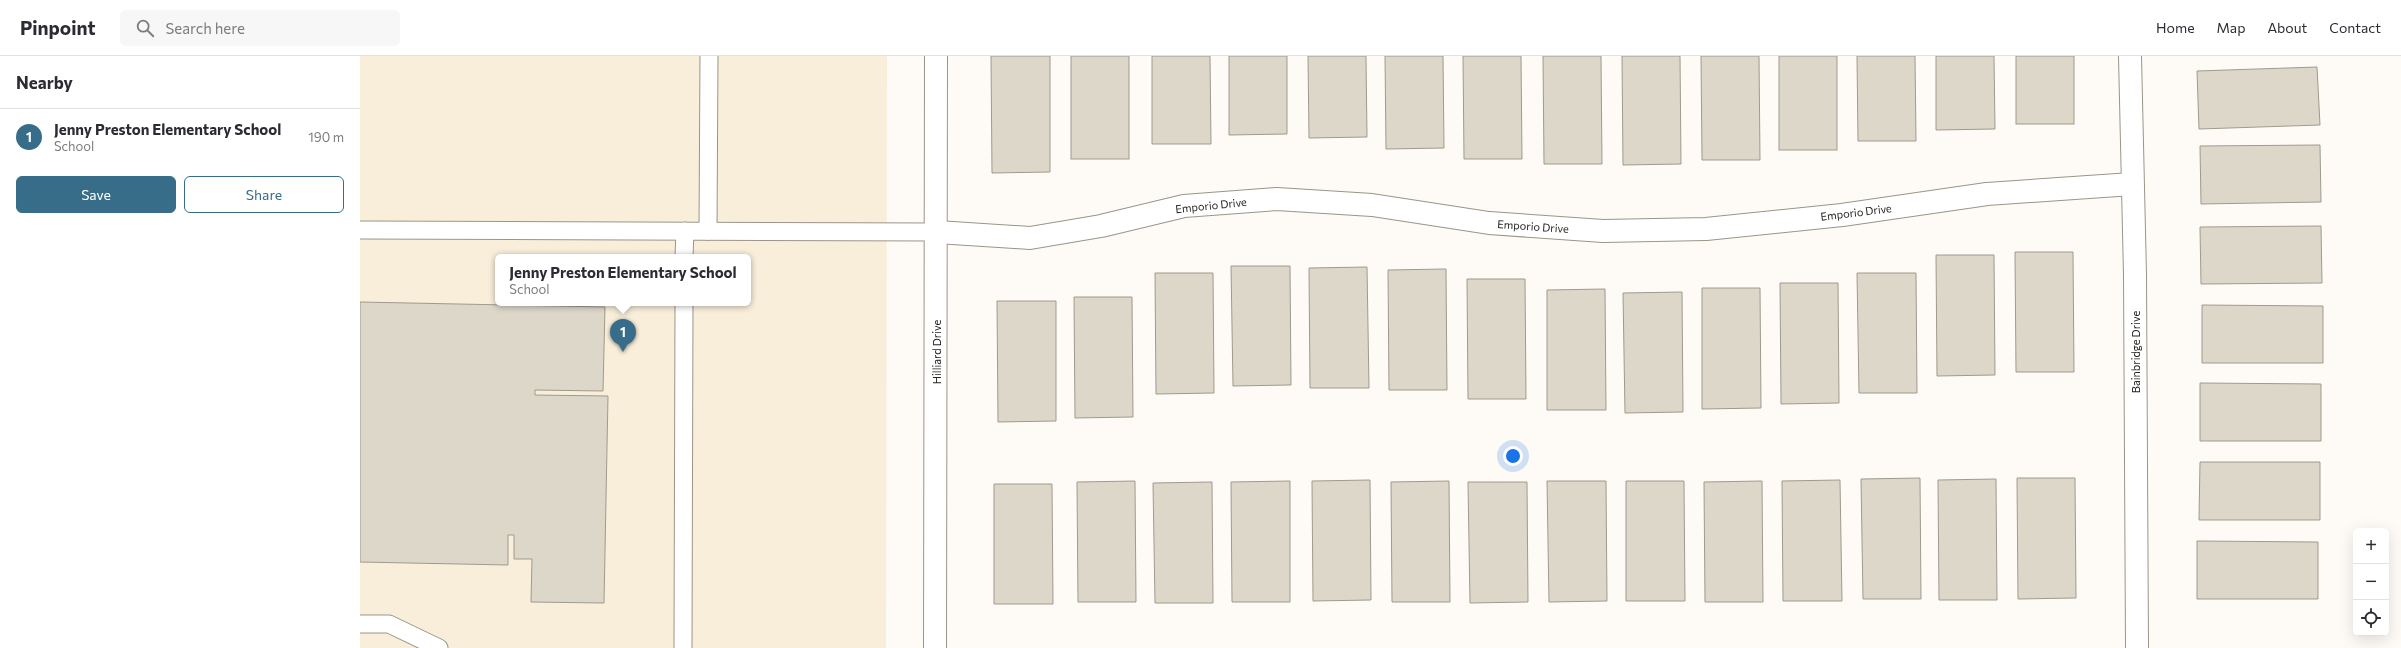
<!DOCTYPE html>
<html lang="en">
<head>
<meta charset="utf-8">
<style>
	body { margin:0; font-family:Commissioner,sans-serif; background:#f7f7f7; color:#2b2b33 }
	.controls { position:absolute; right:12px; bottom:12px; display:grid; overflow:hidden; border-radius:6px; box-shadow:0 4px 16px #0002 }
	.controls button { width:36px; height:36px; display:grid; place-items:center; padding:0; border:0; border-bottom:1px solid #e1e1e2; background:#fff; color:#2b2b33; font:20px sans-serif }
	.you { position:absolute; left:1153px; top:400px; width:14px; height:14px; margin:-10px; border:3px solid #fff; border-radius:50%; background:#1a73e8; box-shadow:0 0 0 6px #1a73e833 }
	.badge { display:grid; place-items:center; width:26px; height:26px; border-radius:50%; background:#376d88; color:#fff; font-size:13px; font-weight:700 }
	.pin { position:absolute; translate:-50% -33px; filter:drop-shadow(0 1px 2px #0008) }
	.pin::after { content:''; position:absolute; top:21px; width:14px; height:12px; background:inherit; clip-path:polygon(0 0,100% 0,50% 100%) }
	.popup { position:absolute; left:135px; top:198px; width:256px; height:52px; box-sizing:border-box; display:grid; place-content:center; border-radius:6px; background:#fff; filter:drop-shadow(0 1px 3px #0005); font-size:13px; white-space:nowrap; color:#7c7c81 }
	.popup b { font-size:15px; color:#2b2b33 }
	.popup::after { content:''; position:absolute; left:50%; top:100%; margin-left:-8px; border:8px solid transparent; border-top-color:#fff }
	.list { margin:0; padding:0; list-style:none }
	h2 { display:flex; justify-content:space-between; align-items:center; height:52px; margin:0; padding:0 16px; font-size:17px }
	h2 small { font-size:13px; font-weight:400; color:#7c7c81 }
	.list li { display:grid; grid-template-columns:26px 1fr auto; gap:12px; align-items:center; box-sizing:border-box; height:56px; padding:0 16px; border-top:1px solid #e1e1e2 }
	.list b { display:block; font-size:15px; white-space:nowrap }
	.list p { margin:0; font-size:13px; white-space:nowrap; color:#7c7c81 }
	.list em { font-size:13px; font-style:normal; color:#7c7c81 }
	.actions { display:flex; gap:8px; padding:12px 16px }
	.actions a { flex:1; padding:9px 0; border:1px solid #376d88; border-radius:6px; text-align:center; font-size:14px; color:#376d88 }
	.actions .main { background:#376d88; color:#fff }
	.icon { flex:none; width:22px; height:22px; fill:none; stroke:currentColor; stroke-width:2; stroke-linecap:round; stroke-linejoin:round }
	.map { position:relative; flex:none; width:2041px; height:592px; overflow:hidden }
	header { display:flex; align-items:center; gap:24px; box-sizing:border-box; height:56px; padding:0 20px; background:#fff; border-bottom:1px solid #e1e1e2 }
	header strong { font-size:19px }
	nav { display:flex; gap:22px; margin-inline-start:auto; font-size:14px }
	.search { width:280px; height:36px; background:#f7f7f7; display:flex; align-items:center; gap:10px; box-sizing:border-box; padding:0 14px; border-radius:6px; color:#7c7c81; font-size:15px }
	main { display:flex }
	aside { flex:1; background:#fff }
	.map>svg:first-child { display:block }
</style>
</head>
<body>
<header>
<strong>Pinpoint</strong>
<div class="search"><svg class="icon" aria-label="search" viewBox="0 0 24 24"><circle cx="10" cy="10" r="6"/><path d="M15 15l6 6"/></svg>Search here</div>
<nav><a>Home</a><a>Map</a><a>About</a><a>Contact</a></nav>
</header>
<main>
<aside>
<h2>Nearby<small></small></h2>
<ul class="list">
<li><span class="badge">1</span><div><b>Jenny Preston Elementary School</b><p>School</p></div><em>190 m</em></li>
</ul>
<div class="actions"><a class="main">Save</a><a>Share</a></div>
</aside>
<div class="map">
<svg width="2041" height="592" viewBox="0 0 2041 592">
	<rect width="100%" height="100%" fill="#fefbf6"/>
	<path fill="#f8eeda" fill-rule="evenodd" d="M0,0h527l-1,592h-526zM138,201h250v46h-250z"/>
	<g fill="#ddd7ca" stroke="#a09a8e">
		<path d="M631,0h59v116l-58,1z"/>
		<rect x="711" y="0" width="58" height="103"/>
		<path d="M792,0h58l1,88h-59z"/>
		<path d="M869,0h58v78l-58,1z"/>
		<path d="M948,0h58l1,81 -58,1z"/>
		<path d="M1025,0h58l1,92 -58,1z"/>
		<path d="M1103,0h58l1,103h-58z"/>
		<path d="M1183,0h58l1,108h-58z"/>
		<path d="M1262,0h58l1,108 -58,1z"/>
		<path d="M1341,0h58l1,104h-58z"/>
		<rect x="1419" y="0" width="58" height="94"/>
		<path d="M1497,0h58l1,85h-58z"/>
		<path d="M1576,0h58l1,73 -59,1z"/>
		<rect x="1656" y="0" width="58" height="68"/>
		<path d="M1957,11l3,58 -121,4 -2,-58z"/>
		<path d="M1960,89l1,57 -120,2 -1,-58z"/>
		<path d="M1961,170l1,57 -121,1 -1,-57z"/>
		<path d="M1655,196h58l1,120h-58z"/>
		<path d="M1576,199h58l1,120 -58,1z"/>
		<path d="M871,210h59l1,119 -58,1z"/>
		<path d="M1007,211l2,121h-59l-1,-120z"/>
		<path d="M1086,213l1,121h-58l-1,-120z"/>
		<path d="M795,217h58l1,120 -58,1z"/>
		<path d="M1497,217h59l1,120h-58z"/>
		<path d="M1107,223h58l1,120h-58z"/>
		<path d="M1420,227h58l1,120 -58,1z"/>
		<path d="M1342,232h58l1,120 -59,1z"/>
		<path d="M1245,233l1,121h-59v-120z"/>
		<path d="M1322,236l1,120 -58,1 -2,-120z"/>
		<path d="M714,241h58l1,120 -58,1z"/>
		<path d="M637,245h59v120l-58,1z"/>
		<path d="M0,246l245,5 -2,84 -68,-1v5l73,1 -4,207 -73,-1 1,-43h-18v-24h-6v30l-148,-3z"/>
		<path d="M1842,249l121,1v57h-121z"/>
		<path d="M1840,327l121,1v57h-121z"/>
		<path d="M1840,406h120v58h-121z"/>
		<path d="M1560,422l1,121h-58l-2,-120z"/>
		<path d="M1657,422h58l1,120 -58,1z"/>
		<path d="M1636,423l1,121h-58l-1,-120z"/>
		<path d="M1010,424l1,120 -58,1 -1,-120z"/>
		<path d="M1480,424l2,121h-59l-1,-120z"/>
		<path d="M775,425l1,121h-58l-1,-120z"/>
		<path d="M930,425v121h-58l-1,-120z"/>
		<path d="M1089,425l1,121h-58l-1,-120z"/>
		<path d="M1187,425h59l1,120 -58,1z"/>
		<path d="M1266,425h58l1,120h-59z"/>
		<path d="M1402,425l1,121h-58l-1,-120z"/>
		<path d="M852,426l1,121h-58l-2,-120z"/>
		<path d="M1108,426h59l1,120 -58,1z"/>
		<path d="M634,428h58l1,120h-59z"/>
		<path d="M1837,485l121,1v57h-121z"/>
	</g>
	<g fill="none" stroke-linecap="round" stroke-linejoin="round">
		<g stroke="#9b9589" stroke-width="19">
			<g id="service">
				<path d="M0,174l577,2"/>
				<path d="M348,175l1,-175"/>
				<path d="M324,201l1,-26"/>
				<path d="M0,568h29l50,24"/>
				<path d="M323,592l1,-345"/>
			</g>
		</g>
		<g stroke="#9b9589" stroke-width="24">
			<g id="minor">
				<path d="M1770,0l5,219 2,373"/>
				<path d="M577,176l93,6 71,-12 83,-20 93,-7 95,6 117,18 114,8 103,-2 136,-14 145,-21 145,-10"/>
				<path d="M575,592l1,-592"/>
			</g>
		</g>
		<use href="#service" stroke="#fff" stroke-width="17"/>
		<use href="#minor" stroke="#fff" stroke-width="22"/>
	</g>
	<g text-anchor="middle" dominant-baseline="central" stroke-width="3.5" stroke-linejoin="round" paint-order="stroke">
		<g font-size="11" fill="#272520" stroke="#fff">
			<text transform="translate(851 149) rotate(-6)">Emporio Drive</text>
			<text transform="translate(1496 156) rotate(-7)">Emporio Drive</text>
			<text transform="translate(1173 170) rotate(4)">Emporio Drive</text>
			<text transform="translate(576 296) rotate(-90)">Hilliard Drive</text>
			<text transform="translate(1775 296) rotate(-90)">Bainbridge Drive</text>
		</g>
	</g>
</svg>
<div class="controls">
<button>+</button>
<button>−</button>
<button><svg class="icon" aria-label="locate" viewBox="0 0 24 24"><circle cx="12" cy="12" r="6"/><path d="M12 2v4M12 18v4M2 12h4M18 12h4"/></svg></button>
</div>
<div class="you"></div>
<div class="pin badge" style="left:263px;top:296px">1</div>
<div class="popup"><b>Jenny Preston Elementary School</b>School</div>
</div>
</main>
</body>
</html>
